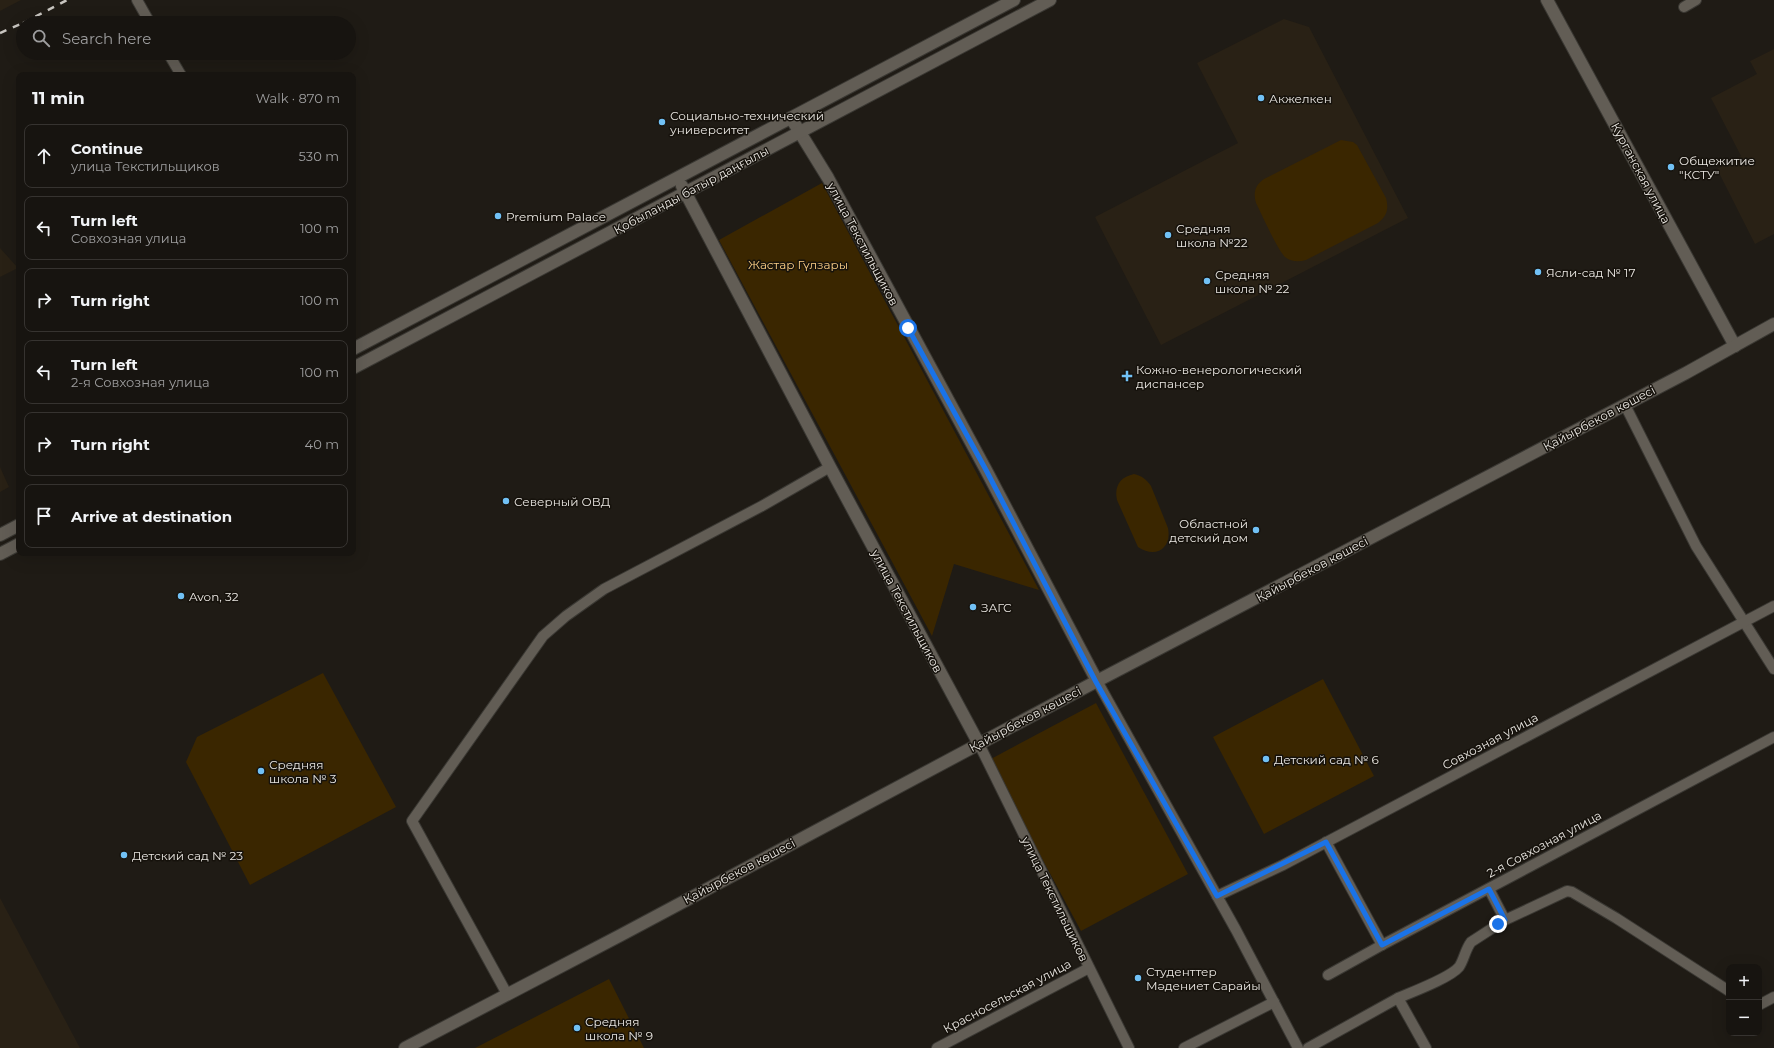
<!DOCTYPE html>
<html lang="en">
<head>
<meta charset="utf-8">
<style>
	body { margin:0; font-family:Montserrat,sans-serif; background:#24211e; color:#f1f3f6 }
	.controls { position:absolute; right:12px; bottom:12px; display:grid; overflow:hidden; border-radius:8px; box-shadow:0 4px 16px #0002 }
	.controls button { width:36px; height:36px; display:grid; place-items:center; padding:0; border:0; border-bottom:1px solid #363330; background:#171410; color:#f1f3f6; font:20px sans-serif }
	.stop { position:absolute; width:12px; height:12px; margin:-9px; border:3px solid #1a73e8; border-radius:50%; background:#fff }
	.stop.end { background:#1a73e8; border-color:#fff; box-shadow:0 1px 4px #0008 }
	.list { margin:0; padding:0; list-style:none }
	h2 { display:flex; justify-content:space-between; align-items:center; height:52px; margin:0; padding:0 16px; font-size:17px }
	h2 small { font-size:13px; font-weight:400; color:#9e9e9f }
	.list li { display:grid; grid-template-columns:26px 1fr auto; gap:12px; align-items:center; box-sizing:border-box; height:64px; margin:0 8px 8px; padding:0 8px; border:1px solid #363330; border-radius:8px }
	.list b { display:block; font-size:15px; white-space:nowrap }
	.list p { margin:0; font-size:13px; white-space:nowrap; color:#9e9e9f }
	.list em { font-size:13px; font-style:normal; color:#9e9e9f }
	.icon { flex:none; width:22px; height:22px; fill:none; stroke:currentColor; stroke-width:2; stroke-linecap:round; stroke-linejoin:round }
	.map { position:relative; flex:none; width:1774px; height:1048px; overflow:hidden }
	.search { position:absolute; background:#171410; box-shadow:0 4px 16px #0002; left:16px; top:16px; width:340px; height:44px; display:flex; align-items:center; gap:10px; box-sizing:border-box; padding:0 14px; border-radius:22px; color:#9e9e9f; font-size:15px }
	.panel { position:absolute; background:#171410; box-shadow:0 4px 16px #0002; left:16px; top:72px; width:340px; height:484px; border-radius:8px }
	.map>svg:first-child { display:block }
</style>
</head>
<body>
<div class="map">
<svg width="1774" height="1048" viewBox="0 0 1774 1048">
	<rect width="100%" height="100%" fill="#1f1b15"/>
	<g fill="#292115">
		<path d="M0,0h21l-21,11z"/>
		<path d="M1284,19l25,8 99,191 -247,127 -66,-128 143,-74 -41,-80z"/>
		<path d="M1774,49v185l-19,10 -38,-75 24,-13 -30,-58 46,-24 -7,-13z"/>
		<path d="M0,248l18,20 -18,9z"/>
		<path d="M0,467l9,20 -9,5z"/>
		<path d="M0,898l80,150h-80z"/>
	</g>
	<g fill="#3a2600">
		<path d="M1341,140l12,2 4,3 29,53c3,11 1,18 -8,25l-72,37c-7,2 -15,2 -21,-3 -8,-8 -23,-42 -29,-54 -3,-10 -1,-18 8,-24z"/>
		<path d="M822,183l217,407 -85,-26 -22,72 -213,-396z"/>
		<path d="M1134,474c8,2 12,5 17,12l17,42c4,20 -12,31 -30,19l-21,-47c-3,-14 3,-23 17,-26z"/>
		<path d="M323,673l73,134 -146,78 -64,-123 11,-25z"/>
		<path d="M1323,679l51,97 -110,58 -51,-97z"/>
		<path d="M1096,703l92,171 -107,57 -92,-171z"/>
		<path d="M609,979l35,69h-169z"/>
	</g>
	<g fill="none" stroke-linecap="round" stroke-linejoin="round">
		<g stroke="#3a3833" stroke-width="12">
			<g id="street">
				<path d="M137,0l13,23"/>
				<path d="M1684,7l12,-7"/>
				<path d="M168,53l13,22"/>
				<path d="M1625,405l71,141 78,123"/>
				<path d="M1097,681l139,249 62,118"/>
				<path d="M979,744l150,304"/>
				<path d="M1326,842l56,103"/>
				<path d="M1217,896l66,-31 491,-259"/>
				<path d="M1505,920l62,-29 5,1 44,26 113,73"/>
				<path d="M1328,975l54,-30 392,-208"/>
				<path d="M507,994l-95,-173 131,-185 23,-20 38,-27 158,-83 68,-39"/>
				<path d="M1759,1005l15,-8"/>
				<path d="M937,1048l152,-80"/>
				<path d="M1184,1048l90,-46"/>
				<path d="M1308,1048l90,-50"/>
				<path d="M1426,1048l-28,-50c14,-6 52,-20 61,-31 5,-7 6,-17 12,-25l34,-22 -16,-31"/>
			</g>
		</g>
		<g stroke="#3a3833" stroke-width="14">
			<g id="secondary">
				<path d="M1547,0l188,346"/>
				<path d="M791,118l37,60 158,292 111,211"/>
				<path d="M682,186l148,281 149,277"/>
				<path d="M353,349l661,-349"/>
				<path d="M353,368l697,-368"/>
				<path d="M0,535l19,-10"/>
				<path d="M0,554l19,-10"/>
				<path d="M405,1048l216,-113 476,-254 589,-308 88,-49"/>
			</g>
		</g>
		<use href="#street" stroke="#625d55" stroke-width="10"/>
		<use href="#secondary" stroke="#625d55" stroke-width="12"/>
		<g stroke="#c8c5c0" stroke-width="2.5" stroke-dasharray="7 7" stroke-linecap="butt">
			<path d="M23,23l44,-23"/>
			<path d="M0,33l23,-10"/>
		</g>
	</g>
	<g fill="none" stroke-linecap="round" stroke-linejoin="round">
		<path stroke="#1a73e8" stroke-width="5" d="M908,328l78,142 110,212 121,214 109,-54 56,103 107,-56 16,31 -7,4"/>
	</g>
	<g fill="#71c1f5" stroke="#16120c" stroke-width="1.5">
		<circle cx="1261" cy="98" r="4"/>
		<circle cx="662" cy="122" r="4"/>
		<circle cx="1671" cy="167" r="4"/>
		<circle cx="498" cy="216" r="4"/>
		<circle cx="1168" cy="235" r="4"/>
		<circle cx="1538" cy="272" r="4"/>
		<circle cx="1207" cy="281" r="4"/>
		<path d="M1125 370h4v4h4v4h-4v4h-4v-4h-4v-4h4z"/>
		<circle cx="506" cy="501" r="4"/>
		<circle cx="1256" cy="530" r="4"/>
		<circle cx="181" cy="596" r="4"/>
		<circle cx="973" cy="607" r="4"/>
		<circle cx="1266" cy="759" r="4"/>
		<circle cx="261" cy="771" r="4"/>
		<circle cx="124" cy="855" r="4"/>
		<circle cx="1138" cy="978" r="4"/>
		<circle cx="577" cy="1028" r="4"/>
	</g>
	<g text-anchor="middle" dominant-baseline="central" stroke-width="3" stroke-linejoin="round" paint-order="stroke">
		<g font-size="12" fill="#eae7e2" stroke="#16120c" text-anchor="start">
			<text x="1269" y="98">Акжелкен</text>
			<text x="670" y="115">Социально-технический<tspan x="670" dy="14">университет</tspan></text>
			<text x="1679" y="160">Общежитие<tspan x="1679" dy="14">"КСТУ"</tspan></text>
			<text x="506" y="216">Premium Palace</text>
			<text x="1176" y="228">Средняя<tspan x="1176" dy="14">школа №22</tspan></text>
			<text x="1546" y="272">Ясли-сад № 17</text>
			<text x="1215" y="274">Средняя<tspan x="1215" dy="14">школа № 22</tspan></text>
			<text x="1136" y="369">Кожно-венерологический<tspan x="1136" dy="14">диспансер</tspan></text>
			<text x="514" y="501">Северный ОВД</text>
			<text x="1248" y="523" text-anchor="end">Областной<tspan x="1248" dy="14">детский дом</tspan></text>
			<text x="189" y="596">Avon, 32</text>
			<text x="981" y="607">ЗАГС</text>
			<text x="1274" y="759">Детский сад № 6</text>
			<text x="269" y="764">Средняя<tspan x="269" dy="14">школа № 3</tspan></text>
			<text x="132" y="855">Детский сад № 23</text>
			<text x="1146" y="971">Студенттер<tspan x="1146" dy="14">Мәдениет Сарайы</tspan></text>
			<text x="585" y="1021">Средняя<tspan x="585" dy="14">школа № 9</tspan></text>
		</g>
		<g font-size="12" fill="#eae7e2" stroke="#16120c">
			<text transform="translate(1641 173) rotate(62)">Курганская улица</text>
			<text transform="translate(691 190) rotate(-28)">Қобыланды батыр даңғылы</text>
			<text transform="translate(863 244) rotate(62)">улица Текстильщиков</text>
			<text transform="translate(1599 418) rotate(-28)">Қайырбеков көшесі</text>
			<text transform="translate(1312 569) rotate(-28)">Қайырбеков көшесі</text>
			<text transform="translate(907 611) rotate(62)">улица Текстильщиков</text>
			<text transform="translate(1025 719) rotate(-28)">Қайырбеков көшесі</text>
			<text transform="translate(1490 741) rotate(-28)">Совхозная улица</text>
			<text transform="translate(1544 844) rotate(-28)">2-я Совхозная улица</text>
			<text transform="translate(739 871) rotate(-28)">Қайырбеков көшесі</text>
			<text transform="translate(1055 899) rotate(64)">улица Текстильщиков</text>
			<text transform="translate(1007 996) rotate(-28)">Красносельская улица</text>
		</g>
		<g font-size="12" fill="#fccf86" stroke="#16120c">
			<text x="798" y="264">Жастар Гүлзары</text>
		</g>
	</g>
</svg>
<div class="controls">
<button>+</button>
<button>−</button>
</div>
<div class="stop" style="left:908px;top:328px"></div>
<div class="stop end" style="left:1498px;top:924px"></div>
<div class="search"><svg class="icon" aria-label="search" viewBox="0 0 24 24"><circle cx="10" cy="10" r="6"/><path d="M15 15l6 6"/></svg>Search here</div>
<section class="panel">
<h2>11 min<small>Walk · 870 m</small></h2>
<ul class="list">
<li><svg class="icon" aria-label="ahead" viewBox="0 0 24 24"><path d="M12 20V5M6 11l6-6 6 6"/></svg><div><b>Continue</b><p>улица Текстильщиков</p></div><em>530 m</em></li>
<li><svg class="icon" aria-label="left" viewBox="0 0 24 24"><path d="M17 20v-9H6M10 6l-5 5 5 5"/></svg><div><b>Turn left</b><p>Совхозная улица</p></div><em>100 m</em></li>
<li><svg class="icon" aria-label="right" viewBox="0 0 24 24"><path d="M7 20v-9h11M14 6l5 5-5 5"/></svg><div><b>Turn right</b></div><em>100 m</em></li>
<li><svg class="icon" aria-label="left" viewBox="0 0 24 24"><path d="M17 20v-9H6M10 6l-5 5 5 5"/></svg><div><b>Turn left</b><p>2-я Совхозная улица</p></div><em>100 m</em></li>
<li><svg class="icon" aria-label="right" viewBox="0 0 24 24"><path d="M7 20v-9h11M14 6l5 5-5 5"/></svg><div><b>Turn right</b></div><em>40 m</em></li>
<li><svg class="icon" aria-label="arrive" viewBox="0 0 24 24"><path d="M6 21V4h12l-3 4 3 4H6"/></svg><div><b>Arrive at destination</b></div></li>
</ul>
</section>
</div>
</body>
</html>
